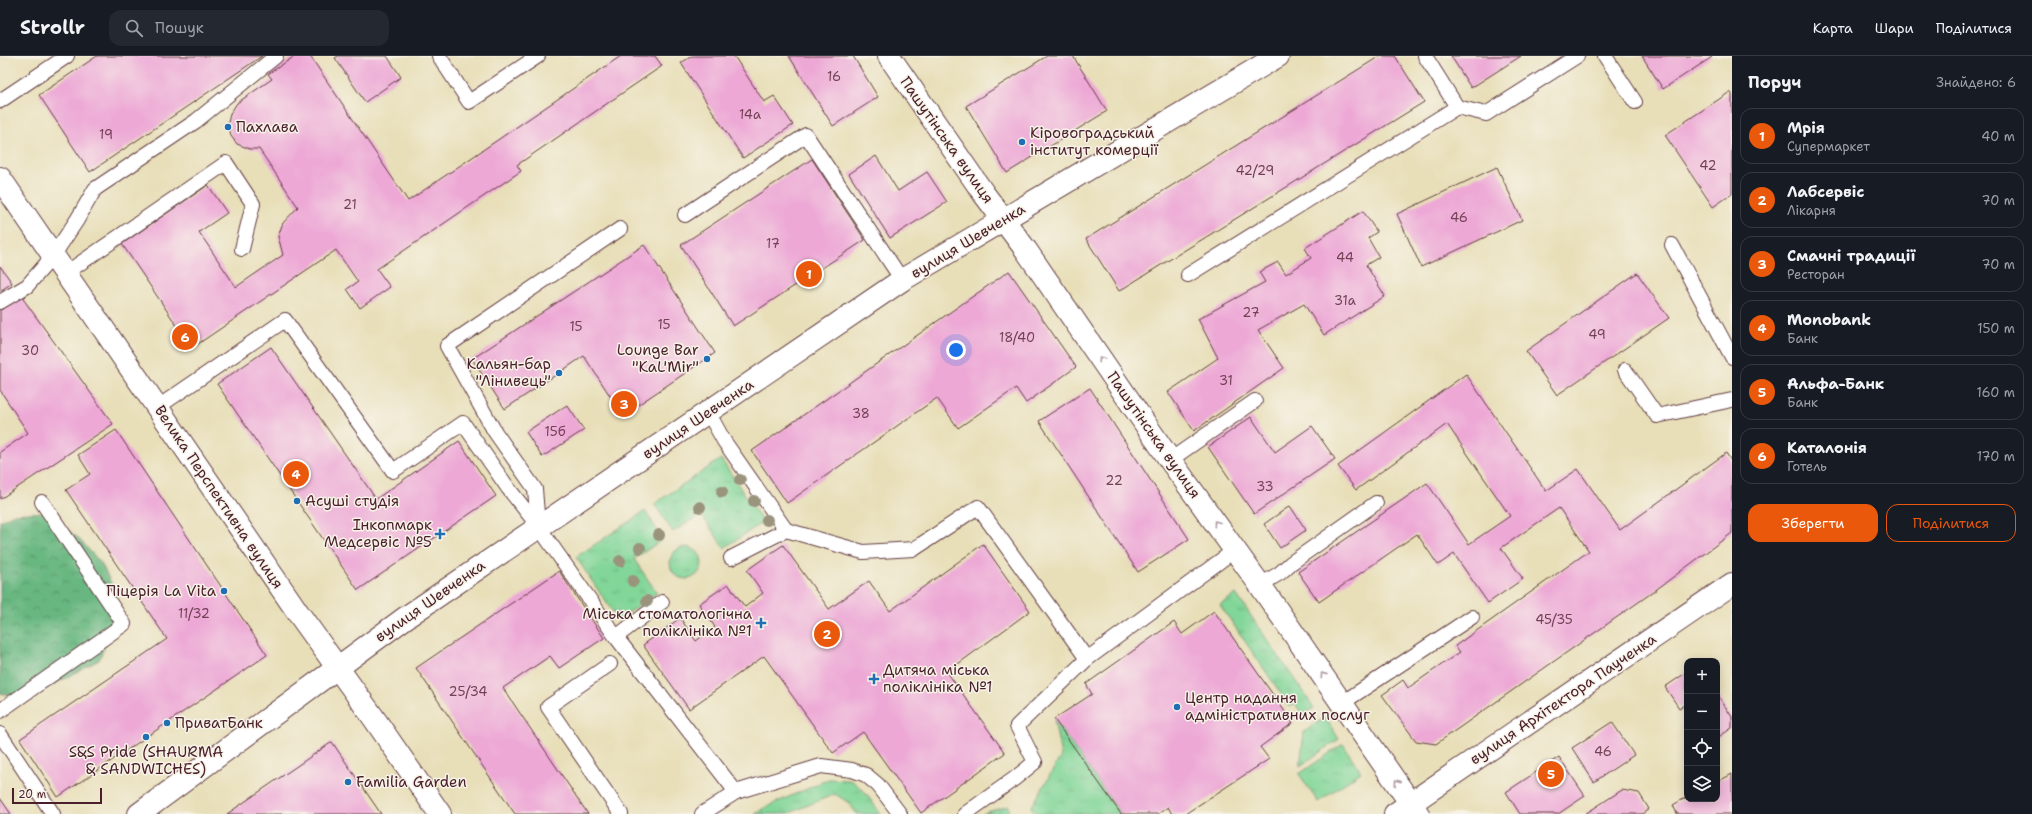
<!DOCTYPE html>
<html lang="uk">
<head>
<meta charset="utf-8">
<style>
	body { margin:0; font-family:"Shantell Sans",sans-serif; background:#242831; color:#f1f3f6 }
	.controls { position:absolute; right:12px; bottom:12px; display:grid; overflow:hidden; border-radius:8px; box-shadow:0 2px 10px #0003 }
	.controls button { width:36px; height:36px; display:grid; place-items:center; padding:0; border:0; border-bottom:1px solid #363941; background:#171b24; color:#f1f3f6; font:20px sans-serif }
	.scale { position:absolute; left:12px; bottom:10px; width:90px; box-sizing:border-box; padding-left:4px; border:2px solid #4a1f2b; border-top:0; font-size:11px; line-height:14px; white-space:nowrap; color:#4a1f2b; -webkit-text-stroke:3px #f7f3e8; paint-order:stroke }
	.you { position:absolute; left:956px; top:294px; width:14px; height:14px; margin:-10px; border:3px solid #fff; border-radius:50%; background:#1a73e8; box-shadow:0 0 0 6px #1a73e833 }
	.badge { display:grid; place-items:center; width:26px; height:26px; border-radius:50%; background:#ea580c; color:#fff; font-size:13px; font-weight:700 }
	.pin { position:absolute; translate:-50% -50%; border:2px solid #fff; box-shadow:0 1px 4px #0006 }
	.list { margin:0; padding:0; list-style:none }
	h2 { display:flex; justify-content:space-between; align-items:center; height:52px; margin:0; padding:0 16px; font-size:17px }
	h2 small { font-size:13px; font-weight:400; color:#9ea1a6 }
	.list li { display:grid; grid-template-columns:26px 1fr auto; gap:12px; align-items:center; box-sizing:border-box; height:56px; margin:0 8px 8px; padding:0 8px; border:1px solid #363941; border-radius:12px }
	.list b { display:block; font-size:15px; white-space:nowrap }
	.list p { margin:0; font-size:13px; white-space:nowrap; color:#9ea1a6 }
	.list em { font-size:13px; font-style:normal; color:#9ea1a6 }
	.actions { display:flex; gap:8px; padding:12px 16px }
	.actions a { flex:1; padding:9px 0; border:1px solid #ea580c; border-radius:12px; text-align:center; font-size:14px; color:#ea580c }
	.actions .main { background:#ea580c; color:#fff }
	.icon { flex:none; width:22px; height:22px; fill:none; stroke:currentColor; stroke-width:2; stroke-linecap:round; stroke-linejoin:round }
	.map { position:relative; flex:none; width:1732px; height:758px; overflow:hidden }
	header { display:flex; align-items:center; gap:24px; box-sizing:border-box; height:56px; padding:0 20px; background:#171b24; border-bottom:1px solid #363941 }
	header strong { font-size:19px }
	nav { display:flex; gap:22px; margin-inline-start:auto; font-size:14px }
	.search { width:280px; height:36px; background:#242831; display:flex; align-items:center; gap:10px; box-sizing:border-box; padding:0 14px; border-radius:12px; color:#9ea1a6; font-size:15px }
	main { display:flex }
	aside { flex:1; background:#171b24 }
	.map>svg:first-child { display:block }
</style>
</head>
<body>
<header>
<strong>Strollr</strong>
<div class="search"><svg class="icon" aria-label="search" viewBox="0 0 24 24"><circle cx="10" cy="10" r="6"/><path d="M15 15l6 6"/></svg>Пошук</div>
<nav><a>Карта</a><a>Шари</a><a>Поділитися</a></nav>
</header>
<main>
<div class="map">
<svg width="1732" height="758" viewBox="0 0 1732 758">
	<defs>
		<pattern id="grass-tufts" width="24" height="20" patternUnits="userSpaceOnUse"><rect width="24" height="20" fill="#81d698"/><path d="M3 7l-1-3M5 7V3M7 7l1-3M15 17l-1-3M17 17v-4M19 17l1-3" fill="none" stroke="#71b783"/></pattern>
		<pattern id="forest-crowns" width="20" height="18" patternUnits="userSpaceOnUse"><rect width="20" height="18" fill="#68b780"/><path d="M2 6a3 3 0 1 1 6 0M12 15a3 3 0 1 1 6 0" fill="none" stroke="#589469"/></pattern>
	</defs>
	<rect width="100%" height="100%" fill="#f7f3e8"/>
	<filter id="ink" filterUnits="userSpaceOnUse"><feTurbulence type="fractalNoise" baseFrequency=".025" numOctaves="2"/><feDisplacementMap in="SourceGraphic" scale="8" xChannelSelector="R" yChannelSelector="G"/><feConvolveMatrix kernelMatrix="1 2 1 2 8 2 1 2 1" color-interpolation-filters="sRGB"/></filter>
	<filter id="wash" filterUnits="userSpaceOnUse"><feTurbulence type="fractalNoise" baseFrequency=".012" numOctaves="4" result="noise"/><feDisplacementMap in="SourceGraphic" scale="16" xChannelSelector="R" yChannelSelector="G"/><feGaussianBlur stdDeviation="0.9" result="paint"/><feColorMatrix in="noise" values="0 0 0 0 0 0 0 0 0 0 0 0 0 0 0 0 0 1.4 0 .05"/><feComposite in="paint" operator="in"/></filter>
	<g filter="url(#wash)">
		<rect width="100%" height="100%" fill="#e8dfb9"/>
		<g fill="url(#grass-tufts)" stroke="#667a62">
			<path d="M721,403l42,63 -39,26 -23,-34 -28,18 -19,-28z"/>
			<path d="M645,455l18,28 -29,20 23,34 -39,27 -42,-63z"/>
			<circle cx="686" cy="507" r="16"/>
			<path d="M1236,538l78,114 -11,7 -8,-11 -5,3 -70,-102z"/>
			<path d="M1325,661l14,22 -39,27 4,-34z"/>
			<path d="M1054,663l67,95h-83l-7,-6 30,-52z"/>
			<path d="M1343,688l18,28 -43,30 -19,-28z"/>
			<path d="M829,723l22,1 13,11 17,23h-24l-8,-11 -14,-9 -48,20h-32l9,-6z"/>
			<path d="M1009,750v8h-26l4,-2z"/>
		</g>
		<path fill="url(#forest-crowns)" stroke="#596b56" d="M44,456l33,25 24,26 16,32 -2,28 -16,37 -72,39 -27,-6v-172l14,-7z"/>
		<g id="blocks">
			<g fill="#eda8d6">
				<path d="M97,0h165l-172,116 -51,-77z"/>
				<path d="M295,0h15l98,145 213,-145h34l7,10 -145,99 4,6 -144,98 13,18 -30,21 -13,-19 11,-7 -22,-32 -144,98 -70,-104 86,-59 19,28 -28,19 37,55 47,-32 -5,-19 5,-13 15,-16 -39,-58h-9l-13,-5 -6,-8 -3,-13 2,-9 7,-11 35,-24 -4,-5z"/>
				<path d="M338,0h49l14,21 -36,25 -30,-44z"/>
				<path d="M692,0h42l30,46 10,-6 19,29 -50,33 -62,-95z"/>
				<path d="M789,0h64l25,41 -45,29z"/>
				<path d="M1047,0h26l34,55 -100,62 -41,-67z"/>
				<path d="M1380,0h15l29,46 -305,189 -33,-52z"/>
				<path d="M1451,0h70l-50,32z"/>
				<path d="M1642,0h69l1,1 -49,32z"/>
				<path d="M1730,36l2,2v100l-19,13 -48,-72z"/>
				<path d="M876,100l22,35 29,-19 20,30 -57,36 -41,-64z"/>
				<path d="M812,103l53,81 -132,86 -52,-81z"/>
				<path d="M1497,111l25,53 -101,47 -24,-53z"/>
				<path d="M1363,155l14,21 -9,6 11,19 -13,8 19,31 -61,39 -20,-31 -46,26 26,38 -90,63 -26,-39 50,-34 -20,-39 67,-37 -6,-10 19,-10 8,12 25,-16 -6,-10z"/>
				<path d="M644,189l71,108 -86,58 -11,-3 -34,-52 -79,53 -33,-50z"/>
				<path d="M0,210l12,17 -12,8z"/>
				<path d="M1009,215l67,96 -50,36 -10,-15 -58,40 -21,-30 -150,105 -35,-52z"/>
				<path d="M1637,217l32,45 -112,77 -31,-44z"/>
				<path d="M21,240l92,128 -113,75v-47l28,-19 -28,-43v-80z"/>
				<path d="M271,291l105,152 83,-58 37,55 -138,94 -141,-206z"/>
				<path d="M1466,318l80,117 32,-22 42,61 106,-77 6,9v71l-79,59 -217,152 -20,-3 -34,-46 21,-15 5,8 52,-36 -5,-6 134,-95 -30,-43 -58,40 22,31 -35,24 -34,-49 -16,11 -21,-31 -98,68 -21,-30 129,-89 42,61 41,-28 -63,-92 -91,66 -18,-24z"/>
				<path d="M1090,332l99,151 -51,33 -99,-151z"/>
				<path d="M567,349l17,25 -42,27 -16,-25z"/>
				<path d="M1251,361l24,35 37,-26 23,33 -81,55 -46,-67z"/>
				<path d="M116,374l151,225 -209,142 -38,-58 147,-100 -101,-149 24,-16 -12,-19z"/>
				<path d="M1290,450l16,24 -26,18 -16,-24z"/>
				<path d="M983,488l47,67 -83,61 58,81 -84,60 -58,-81 -30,21 -69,-97 -75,53 -46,-64 37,-27 16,23 19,-14 -16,-23 29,-20 17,23 18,-14 -16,-23 36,-25 46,64 40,-28 21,30z"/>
				<path d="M559,515l45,67 -45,30 -9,-12 -47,32 85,126h-73l-99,-146z"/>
				<path d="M1214,555l79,112 -33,24 9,12 -84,55h-13l-4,-7 -10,7h-37l-67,-95 38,-25 -6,-10 88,-62 8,12z"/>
				<path d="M1687,616v34l-1,-2 -7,4 -14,-21z"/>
				<path d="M1717,638l15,23v11l-15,10z"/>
				<path d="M1612,666l22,33 -40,27 -22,-34z"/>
				<path d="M332,686l49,72h-154l29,-20z"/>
				<path d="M1559,701l26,39 -27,18h-38l-14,-22z"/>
				<path d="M1732,718v40h-55l-4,-9 14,-8v2h30v-17z"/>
				<path d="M1622,734l17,3 10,16 -7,5h-57z"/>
				<path d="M0,742l11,16h-11z"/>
			</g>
		</g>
	</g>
	<g filter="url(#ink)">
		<use href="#blocks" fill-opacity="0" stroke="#623c40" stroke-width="1"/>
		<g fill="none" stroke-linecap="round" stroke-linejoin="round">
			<g stroke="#623c40" stroke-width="16">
				<g id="service">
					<path d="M439,0l30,46 69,-46"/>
					<path d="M1605,0l30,46"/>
					<path d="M0,45l67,-45"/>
					<path d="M1457,51l29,7 91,-58"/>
					<path d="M685,159l121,-80 96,145"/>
					<path d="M1672,189l60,112"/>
					<path d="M66,217l160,-110 27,41 -11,45"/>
					<path d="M1188,219l269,-168 -32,-51"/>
					<path d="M0,246l27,-16 26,-30 24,-36 18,-31 101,-68 80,-65"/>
					<path d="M1625,314l32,46 75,-16"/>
					<path d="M158,351l127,-87 108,151 70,-48 45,65 30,38 78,111 120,155"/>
					<path d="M708,356l16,29 62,89 -55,28"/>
					<path d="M1170,404l85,-59"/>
					<path d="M538,470l-3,-37 -40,-57 -48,-86 173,-117"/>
					<path d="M786,474l77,22 51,-3 64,-42 109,152"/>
					<path d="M1260,529l20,-12 11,-10 85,-60"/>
					<path d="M616,581l46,-35"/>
					<path d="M610,608l-62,43 73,107"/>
					<path d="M1342,647l130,-86"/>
					<path d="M0,655l124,-87 -82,-122"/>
					<path d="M0,678l53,80"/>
					<path d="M702,758l34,-22 85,-26 31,4 14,5 12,10 22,29"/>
					<path d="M965,758l49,-35 21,-17 -18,-36 70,-67 148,-109"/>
				</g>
			</g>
			<g stroke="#623c40" stroke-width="24">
				<g id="minor">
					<path d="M889,0l95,138 42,56 144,210 90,125 158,229"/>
					<path d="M1395,758l337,-230"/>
				</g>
			</g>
			<g stroke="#623c40" stroke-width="24">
				<path id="secondary" d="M139,758l266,-196 497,-338 376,-224"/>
			</g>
			<g stroke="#623c40" stroke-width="24">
				<path id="primary" d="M0,122l301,439 72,100 67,97"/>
			</g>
			<use href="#service" stroke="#fff" stroke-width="14"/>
			<use href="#minor" stroke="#fff" stroke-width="22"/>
			<use href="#secondary" stroke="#fff" stroke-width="22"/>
			<use href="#primary" stroke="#fff" stroke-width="22"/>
		</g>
		<g fill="#9a947d">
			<circle cx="740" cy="424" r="6"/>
			<circle cx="722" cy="436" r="6"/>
			<circle cx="754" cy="445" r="6"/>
			<circle cx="700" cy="451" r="6"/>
			<circle cx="767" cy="464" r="6"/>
			<circle cx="659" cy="479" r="6"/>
			<circle cx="640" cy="492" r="6"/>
			<circle cx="620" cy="505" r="6"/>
			<circle cx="633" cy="525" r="6"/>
			<circle cx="647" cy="545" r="6"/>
		</g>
		<defs><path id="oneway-chevron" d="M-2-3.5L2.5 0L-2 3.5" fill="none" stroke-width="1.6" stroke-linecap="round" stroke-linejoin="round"/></defs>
		<g stroke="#ae9aa0">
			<use href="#oneway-chevron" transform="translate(1101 303) rotate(-124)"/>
			<use href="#oneway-chevron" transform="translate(1216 467) rotate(-126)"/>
			<use href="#oneway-chevron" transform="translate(1323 619) rotate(-125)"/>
			<use href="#oneway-chevron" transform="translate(1397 726) rotate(-125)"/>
		</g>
	</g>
	<g fill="#1f6fb2" stroke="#f7f3e8" stroke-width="1.5">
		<circle cx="228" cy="71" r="4"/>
		<circle cx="1022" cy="86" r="4"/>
		<circle cx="707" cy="303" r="4"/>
		<circle cx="559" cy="317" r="4"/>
		<circle cx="297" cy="445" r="4"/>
		<path d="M438 472h4v4h4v4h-4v4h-4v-4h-4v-4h4z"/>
		<circle cx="224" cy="535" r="4"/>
		<path d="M759 561h4v4h4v4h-4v4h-4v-4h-4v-4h4z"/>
		<path d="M872 617h4v4h4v4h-4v4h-4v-4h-4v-4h4z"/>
		<circle cx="1177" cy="651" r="4"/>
		<circle cx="167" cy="667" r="4"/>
		<circle cx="146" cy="681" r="4"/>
		<circle cx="348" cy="726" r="4"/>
	</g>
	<g text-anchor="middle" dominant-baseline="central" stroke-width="3" stroke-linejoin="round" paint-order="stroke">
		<g font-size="13" fill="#734156">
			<text x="834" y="20">16</text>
			<text x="750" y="58">14а</text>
			<text x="106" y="78">19</text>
			<text x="1708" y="109">42</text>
			<text x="1255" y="114">42/29</text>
			<text x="350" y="148">21</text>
			<text x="1459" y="161">46</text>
			<text x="773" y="187">17</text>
			<text x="1345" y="201">44</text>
			<text x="1345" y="244">31а</text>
			<text x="1251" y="256">27</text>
			<text x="664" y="268">15</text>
			<text x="576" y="270">15</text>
			<text x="1597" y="278">49</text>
			<text x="1017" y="281">18/40</text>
			<text x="30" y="294">30</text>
			<text x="1226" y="324">31</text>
			<text x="861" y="357">38</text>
			<text x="555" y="375">15б</text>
			<text x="1114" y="424">22</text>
			<text x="1265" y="430">33</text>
			<text x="194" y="557">11/32</text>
			<text x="1554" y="563">45/35</text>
			<text x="468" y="635">25/34</text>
			<text x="1603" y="695">46</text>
		</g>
		<g font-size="15" fill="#4a1f2b" stroke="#f7f3e8" text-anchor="start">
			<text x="236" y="71">Пахлава</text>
			<text x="1030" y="77">Кіровоградський<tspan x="1030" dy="17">інститут комерції</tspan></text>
			<text x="699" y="294" text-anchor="end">Lounge Bar<tspan x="699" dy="17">"KaL'Mir"</tspan></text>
			<text x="551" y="308" text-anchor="end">Кальян-бар<tspan x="551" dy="17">"Лінивець"</tspan></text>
			<text x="305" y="445">Асуші студія</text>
			<text x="432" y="469" text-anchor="end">Інкопмарк<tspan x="432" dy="17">Медсервіс №5</tspan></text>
			<text x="216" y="535" text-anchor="end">Піцерія La Vita</text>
			<text x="752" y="558" text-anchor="end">Міська стоматологічна<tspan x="752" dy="17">поліклініка №1</tspan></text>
			<text x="883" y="614">Дитяча міська<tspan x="883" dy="17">поліклініка №1</tspan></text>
			<text x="1185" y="642">Центр надання<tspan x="1185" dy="17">адміністративних послуг</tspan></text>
			<text x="175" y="667">ПриватБанк</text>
			<text x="146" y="696" text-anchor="middle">S&amp;S Pride (SHAURMA<tspan x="146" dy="17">&amp; SANDWICHES)</tspan></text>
			<text x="356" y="726">Familia Garden</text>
		</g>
		<g font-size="15" fill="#4a1f2b" stroke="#f7f3e8">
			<text transform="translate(947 84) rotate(55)">Пашутінська вулиця</text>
			<text transform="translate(968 185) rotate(-31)">вулиця Шевченка</text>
			<text transform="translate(698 363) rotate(-34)">вулиця Шевченка</text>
			<text transform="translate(1154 379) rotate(55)">Пашутінська вулиця</text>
			<text transform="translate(219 441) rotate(56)">Велика Перспективна вулиця</text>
			<text transform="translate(430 545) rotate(-35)">вулиця Шевченка</text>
			<text transform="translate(1563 643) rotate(-34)">вулиця Архітектора Паученка</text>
		</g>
	</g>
</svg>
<div class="controls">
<button>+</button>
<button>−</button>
<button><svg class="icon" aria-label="locate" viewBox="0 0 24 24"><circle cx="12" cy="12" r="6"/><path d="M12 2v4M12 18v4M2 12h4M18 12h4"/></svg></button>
<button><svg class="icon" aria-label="layers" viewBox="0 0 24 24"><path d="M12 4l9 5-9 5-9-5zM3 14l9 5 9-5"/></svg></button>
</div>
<div class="scale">20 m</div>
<div class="you"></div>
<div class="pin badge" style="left:809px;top:218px">1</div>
<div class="pin badge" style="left:827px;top:578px">2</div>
<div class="pin badge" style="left:624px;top:348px">3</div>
<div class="pin badge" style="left:296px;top:418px">4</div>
<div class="pin badge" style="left:1551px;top:718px">5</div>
<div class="pin badge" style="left:185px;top:281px">6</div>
</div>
<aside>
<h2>Поруч<small>Знайдено: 6</small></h2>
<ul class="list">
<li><span class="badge">1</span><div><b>Мрія</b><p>Супермаркет</p></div><em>40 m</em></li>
<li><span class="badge">2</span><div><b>Лабсервіс</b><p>Лікарня</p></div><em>70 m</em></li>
<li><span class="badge">3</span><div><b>Смачні традиції</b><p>Ресторан</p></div><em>70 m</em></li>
<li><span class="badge">4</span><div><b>Monobank</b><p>Банк</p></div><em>150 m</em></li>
<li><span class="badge">5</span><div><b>Альфа-Банк</b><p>Банк</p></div><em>160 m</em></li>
<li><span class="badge">6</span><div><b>Каталонія</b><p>Готель</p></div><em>170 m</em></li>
</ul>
<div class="actions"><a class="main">Зберегти</a><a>Поділитися</a></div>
</aside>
</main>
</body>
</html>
